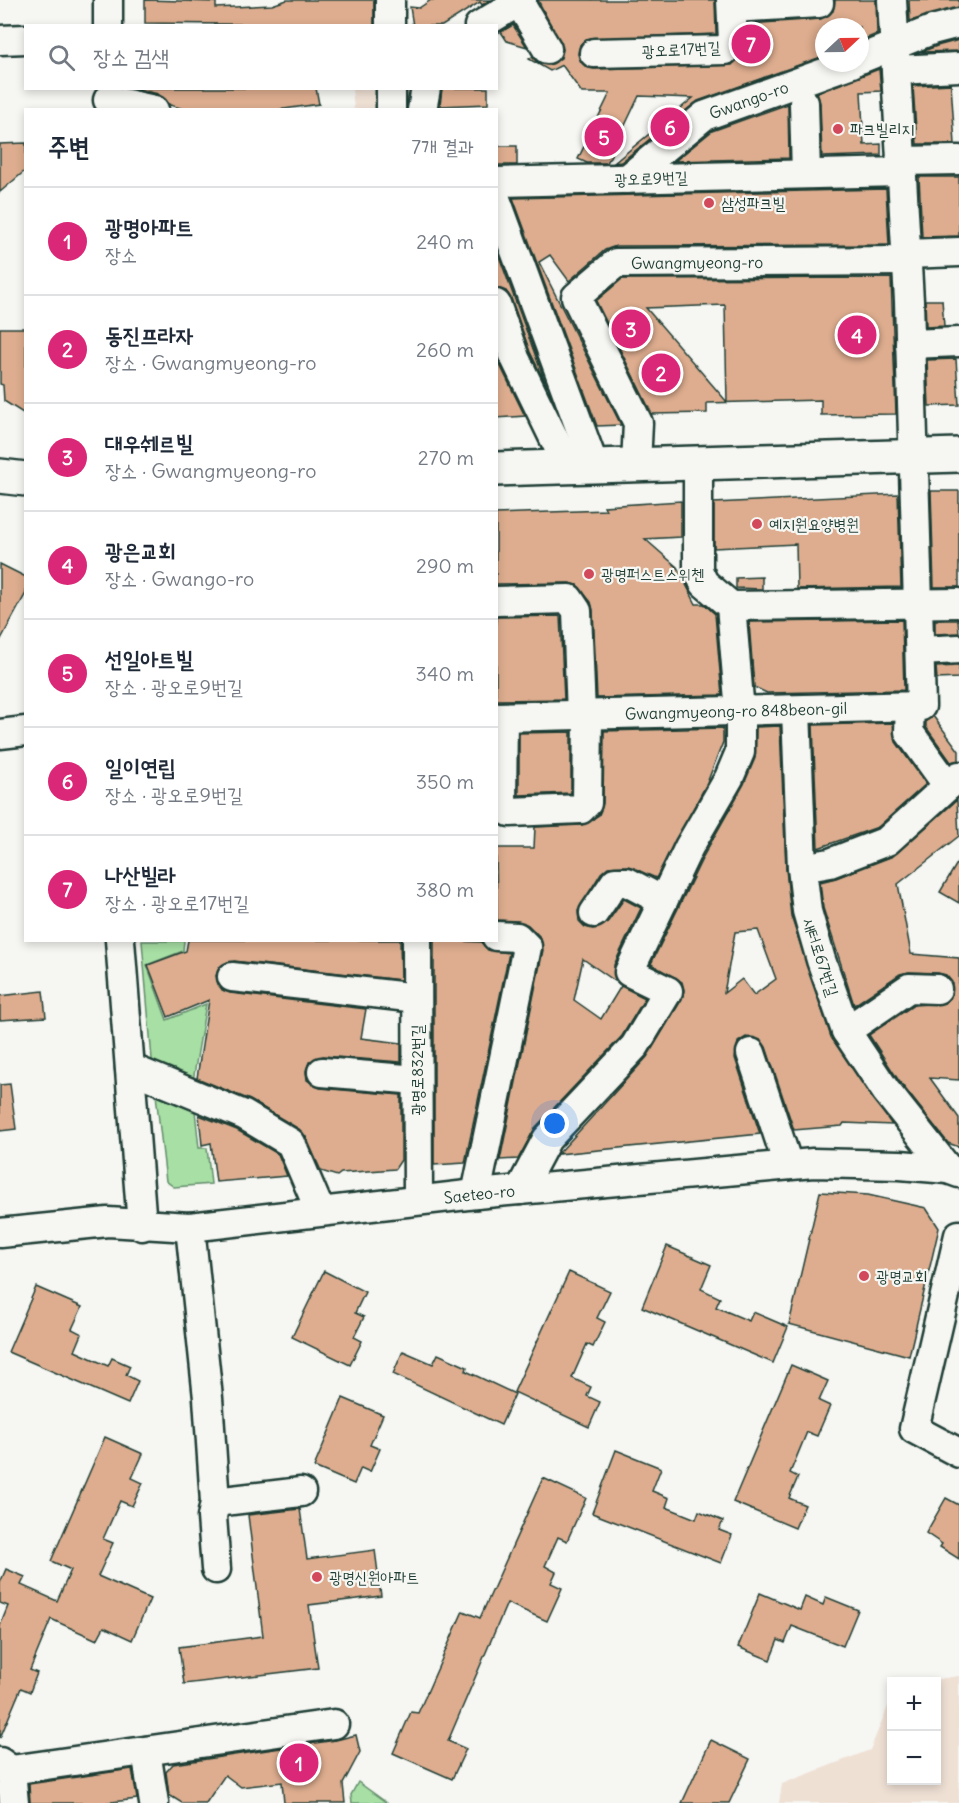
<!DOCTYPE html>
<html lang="ko">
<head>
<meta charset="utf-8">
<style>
	body { margin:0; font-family:Delius,"Poor Story",sans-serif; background:#f6f6f7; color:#1f2937 }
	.controls { position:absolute; right:18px; bottom:18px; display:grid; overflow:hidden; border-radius:0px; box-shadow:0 3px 9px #0003 }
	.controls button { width:54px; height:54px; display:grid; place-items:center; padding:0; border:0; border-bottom:2px solid #e0e1e3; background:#fff; color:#1f2937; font:30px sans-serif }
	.compass { position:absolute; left:815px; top:18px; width:54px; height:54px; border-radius:50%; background:#fff; box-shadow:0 3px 9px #0003; rotate:68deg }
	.you { position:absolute; left:555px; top:1124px; width:21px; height:21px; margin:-15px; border:4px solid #fff; border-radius:50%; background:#1a73e8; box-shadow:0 0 0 9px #1a73e833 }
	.badge { display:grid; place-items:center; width:39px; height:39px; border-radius:50%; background:#db2777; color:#fff; font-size:20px; font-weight:700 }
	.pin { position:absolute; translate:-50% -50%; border:3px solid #fff; box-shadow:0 2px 6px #0006 }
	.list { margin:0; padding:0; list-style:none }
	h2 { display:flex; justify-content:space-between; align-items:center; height:78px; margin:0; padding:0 24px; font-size:26px }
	h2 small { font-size:20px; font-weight:400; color:#747a83 }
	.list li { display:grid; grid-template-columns:39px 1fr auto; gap:18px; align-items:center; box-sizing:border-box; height:108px; padding:0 24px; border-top:2px solid #e0e1e3 }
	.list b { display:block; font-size:22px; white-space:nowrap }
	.list p { margin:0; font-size:20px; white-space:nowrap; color:#747a83 }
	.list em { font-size:20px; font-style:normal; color:#747a83 }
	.icon { flex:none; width:33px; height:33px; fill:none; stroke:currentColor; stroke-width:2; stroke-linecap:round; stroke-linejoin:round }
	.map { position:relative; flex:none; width:959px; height:1803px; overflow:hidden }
	.search { position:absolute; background:#fff; box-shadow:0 3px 9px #0003; left:24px; top:24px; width:474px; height:66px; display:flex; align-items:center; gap:15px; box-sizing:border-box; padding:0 21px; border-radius:0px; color:#747a83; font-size:22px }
	.panel { position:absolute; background:#fff; box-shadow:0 3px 9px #0003; left:24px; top:108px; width:474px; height:834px; border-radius:0px }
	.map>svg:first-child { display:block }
</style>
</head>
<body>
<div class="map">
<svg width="959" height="1803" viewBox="0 0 959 1803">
	<rect width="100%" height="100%" fill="#f6f6f2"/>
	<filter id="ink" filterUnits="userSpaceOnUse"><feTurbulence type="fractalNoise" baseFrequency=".0167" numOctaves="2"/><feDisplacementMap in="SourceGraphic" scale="12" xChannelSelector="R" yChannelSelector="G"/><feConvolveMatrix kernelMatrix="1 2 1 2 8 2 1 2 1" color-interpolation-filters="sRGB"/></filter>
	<g filter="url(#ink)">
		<g fill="#efe0d4">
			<path d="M352,89h73l-14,21 -57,-1z"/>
			<path d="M959,1676v127h-180l3,-19 88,-34 21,-51 1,81h44v-98l-12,-1z"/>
		</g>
		<g fill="#a7dfa4" stroke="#638e6c" stroke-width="1.5">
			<path d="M142,941h42l-1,10 -36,14 20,55 39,-16 -14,83 -39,-16z"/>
			<path d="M155,1086l39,15 5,47h8l4,36 -37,3 -8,-6z"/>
			<path d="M358,1782l29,21h-35l-1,-8z"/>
		</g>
		<g fill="#dead8f" stroke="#1f3d34" stroke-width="1.5" fill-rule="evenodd">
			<path d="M145,0l71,2v6l56,-3 15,-5h87v26l-229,-3z"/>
			<path d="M431,0h59l-8,5 -2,-3 -38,24h-29l-3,-19 9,1z"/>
			<path d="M538,0h177l1,34 -130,5 -6,6 -2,9 8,13 8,2 138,-4 14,-15 3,-11v-15l72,-5 12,-8 2,-11h41l1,34 -17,7v-14h-36v29l-126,45 -77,61 -7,1 79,-65 -54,-2 -32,67h-20l-9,-4 32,-66h-28l-20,-28 -12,6 -21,-12 3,-2 6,6 10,2 13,-7 2,-9z"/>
			<path d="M909,0h50v7l-49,14z"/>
			<path d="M513,25l14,22 -20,-6 -6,-9z"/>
			<path d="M959,40v11l-38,1 16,-6z"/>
			<path d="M879,69l2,22 -20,1 3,53 17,-1v11l-59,2 -2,-54 -3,-10z"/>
			<path d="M951,84l4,60h-38l-4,-58z"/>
			<path d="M133,88h183l3,16 -42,6h-90l-17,-5 -12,-11z"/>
			<path d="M442,88h46v16l-48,2z"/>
			<path d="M788,104l1,54 -114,3 37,-30z"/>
			<path d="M26,143v27l-26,22v-48z"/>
			<rect x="496" y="146" width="21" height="19"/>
			<path d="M919,177h40v59l-37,1z"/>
			<path d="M886,189l3,56 -273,1 -11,4 -36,31 -19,-26 -11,7 82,163 -24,1 -84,-228z"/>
			<path d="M496,248l51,139 -17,-35 -19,-54 -5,-7 -10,-3z"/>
			<path d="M891,278l5,136 -75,1v-15l-114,3v10l-55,1 -56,-113 26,-22zM725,305l2,97 -81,-94z"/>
			<path d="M925,300h17l2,26 -18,1z"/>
			<path d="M0,328h26v87l-22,-14 -1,-16 -3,-1z"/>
			<path d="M496,355l4,10 25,51 -29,2z"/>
			<path d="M956,359l3,46 -30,1 -2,-46z"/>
			<path d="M931,491h28v96h-25z"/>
			<path d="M898,494l3,93 -104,2 -1,-45 -82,4v-45z"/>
			<path d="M681,501v36l-36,2 32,28 19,37h8l11,10 7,81 -125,3 -4,-88 -2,-8 -14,-17 -8,-2 -73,1v-70l110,-4 -2,-4z"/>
			<path d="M0,564l26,13v16l-26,48z"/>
			<path d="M762,577v12l-26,-1v-10z"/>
			<path d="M560,616l4,83 -68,1v-83z"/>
			<path d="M902,620l2,70 -137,3 -13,-6 -5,-65z"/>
			<path d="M935,620h23l1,13 -24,1z"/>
			<path d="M959,666v12l-22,1 -1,-12z"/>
			<path d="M933,716l26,35v9l-8,2 -25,-35v-6z"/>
			<path d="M893,723l3,19 30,42 -48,43 -60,21 -5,-123z"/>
			<path d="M780,726l6,143 5,47 40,121 61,88 -48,-2 -2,3 -48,4 -28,-83 -5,-7 -15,-3 -8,5 -3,16 25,76 -202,20 89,-97 35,-58 2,-9 -2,-8 -31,-18 53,-109 40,-71 11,-26 1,-31zM758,930l18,49 -22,16 -12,-16 -18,14 11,-61z"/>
			<path d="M723,728v14l-16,41 -51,95 -28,-12 -20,1 -7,6 -23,38 1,10 6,6 8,2 14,-6 17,-24 17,9 -27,57 1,16 -32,-22 -9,41 27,19 20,-33 24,12 -23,38 -87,92 -17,31 -18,1 43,-210 -4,-14 -11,-11 -10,-4 -21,-1 -1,-72h38l1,-21 47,-2 17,-10 4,-12 1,-72z"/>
			<path d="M571,732v61l-52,2v-62z"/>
			<path d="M957,800l2,36 -61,48 13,70 48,4v122l-29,-2 29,40v29l-11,-4 -49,-62 -30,-46 45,-30 31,-2 6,-6 1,-15 -6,-7 -8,-2 -29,-1 -9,2 -46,31 -31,-97 -3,-26 16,-4 57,-22z"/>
			<path d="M959,860v43l-19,-11z"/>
			<path d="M188,940h212l1,40 -167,-19 -15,6 -3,9 6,14 8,3 136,16 -5,29 40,5v19l-78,-6 -14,6 -3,9 1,9 13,8 81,7v65l-6,9 -54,4 -4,3 -16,-5 -15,-34 -7,-8 -49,-29 -53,-22 12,-78 -41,17 -20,-52 38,-14z"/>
			<path d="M434,940l47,2 7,8 21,3 -44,210 -31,2z"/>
			<path d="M43,991l3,26 -46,3v-24z"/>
			<path d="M10,1084l6,45 -16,2v-46z"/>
			<path d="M199,1115l38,15 41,24 9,22 -71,6 -5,-39 -9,2z"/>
			<path d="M820,1192l48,3 58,13 13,20 -30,128 -120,-32z"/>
			<path d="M667,1246l44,19 -10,24 19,9 -4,9 33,14 4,-9 35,15 -15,36 -131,-56z"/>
			<path d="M324,1271l41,21 -10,21 9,4 -10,20 8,4 -12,24 -58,-28z"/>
			<path d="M569,1272l41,19 -13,27 8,4 -12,25 -6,-3 -15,34 19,9 -4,9 13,6 -11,25 -75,-35z"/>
			<path d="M36,1287l46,20 -10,22 10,5 -7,17 33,15 4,-8 18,8 -4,9 12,6 -10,23 -120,-52z"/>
			<path d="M403,1351l30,13 5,-10 29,13 -1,4 49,23 -14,31 -108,-51z"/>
			<path d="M791,1365l37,16 -9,20 11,5 -13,30 -10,-4 -17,41 8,4 -9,21 16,7 -10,23 -62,-26z"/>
			<path d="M343,1398l40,17 -13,30 10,4 -10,23 -9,-4 -7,16 -40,-17z"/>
			<path d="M105,1437l38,17 -11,24 11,5 -11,23 -12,-5 -17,38 10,4 -15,33 52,23 -18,41 -28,-13 -7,13 -46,-21 -21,51 7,3 -7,19 -9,-4 -21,50v-112l8,-20 -8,-3v-20l6,-14 19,8 -4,8 36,16 14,-31 -20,-9z"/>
			<path d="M616,1450l45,18 -9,23 17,7 -3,9 30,12 3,-8 24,10 -4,9 13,5 -11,28 -129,-50z"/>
			<path d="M543,1478l43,20 -19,43 -9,-4 -13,29 11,6 -5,11 11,5 -15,33 -40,-18 -59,138 18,8 -14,30 -59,-26 18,-41 7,1 45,-102 17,7z"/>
			<path d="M946,1498l13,7v54l-19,-12 2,-3 -16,-11z"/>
			<path d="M300,1509l7,50 68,-9 6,46 -72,9 9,63 -134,16 -5,-37 84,-11 -15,-121z"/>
			<path d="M760,1593l40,17 5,-13 18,8 3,-8 32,13 -15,36 -51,-20 -7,17 -7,-3 -8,20 -32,-13z"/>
			<path d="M356,1735l4,17 -17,32 2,19h-61l-2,-21 -41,5 -16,-12 -19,28h-24l-13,-8 -3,-23 7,-8 163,-24z"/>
			<path d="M711,1740l39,19 -21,44h-47z"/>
			<path d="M132,1769l5,30 -34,4h-73l-1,-19z"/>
		</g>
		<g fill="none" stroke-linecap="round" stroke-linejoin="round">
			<g stroke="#1f3d34" stroke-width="33">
				<g id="minor">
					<path d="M108,0v26"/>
					<path d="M519,2l28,47"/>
					<path d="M732,8l87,-5"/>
					<path d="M390,26v-26"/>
					<path d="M479,26l43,-26"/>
					<path d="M0,40l26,-1"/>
					<path d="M594,53l131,-3 8,-10 -2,-40"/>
					<path d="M860,59l72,-29 27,-7"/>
					<path d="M896,70l63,-3"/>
					<path d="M391,88v22"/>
					<path d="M108,100l46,10"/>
					<path d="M804,103l2,71"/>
					<path d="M422,110l4,-22"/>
					<path d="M900,161l59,-1"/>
					<path id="s1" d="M627,179l77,-63 148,-53"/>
					<path d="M496,182l405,-10"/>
					<path d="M496,199l98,267"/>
					<path d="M906,254l53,-2"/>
					<path d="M496,304l19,54 53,109"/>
					<path d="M910,344l49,-2"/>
					<path id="s2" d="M636,465l2,-42 -62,-126 40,-34 290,-2"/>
					<path d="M496,601l73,-2 8,12 4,104"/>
					<path d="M731,606l228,-3"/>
					<path d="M921,651l38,-2"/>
					<path d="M910,706l-1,26 39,54"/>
					<path d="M796,710l6,158 5,43 14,49 25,71 40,60 62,78"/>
					<path id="s3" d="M496,717l425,-11 -12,-405 -17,-301"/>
					<path d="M503,717l-1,87 8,8 71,-3 6,-6 1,-88"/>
					<path d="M0,734l26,-3"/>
					<path d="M802,868l28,-5 57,-22 72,-65"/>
					<path d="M594,913l21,-31h12l36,19"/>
					<path d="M120,940l22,286"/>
					<path d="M417,940l1,260"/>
					<path d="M232,977l185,21"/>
					<path d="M846,1031l63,-43 28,1"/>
					<path d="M751,1053l37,112"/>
					<path d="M130,1068l114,47 47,28 29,68"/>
					<path d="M322,1072l95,8"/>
					<path d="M520,1190l27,-51 88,-93 33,-55 -39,-19 60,-125 40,-69 11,-26v-40l-9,-106 -27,-23 -6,-13v-107"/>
					<path d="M476,1194l51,-247 -10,-10 -21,-1"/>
					<path d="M190,1227l18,171 7,104 -3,15 4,52"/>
					<path id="s4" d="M0,1233l108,-11 82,5 286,-33 337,-31 87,2 48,4 11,4"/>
					<path d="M959,1235l-45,194 45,24"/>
					<path d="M215,1502l86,-10"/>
					<path d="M146,1751l8,52"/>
					<path d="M0,1762l11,8 3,33"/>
					<path d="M11,1770l323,-46"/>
				</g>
			</g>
			<g stroke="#1f3d34" stroke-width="38">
				<g id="major">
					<path d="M496,469l463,-14"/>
					<path d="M0,476l26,3"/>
				</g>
			</g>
			<use href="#minor" stroke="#f6f6f2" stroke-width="28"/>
			<use href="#major" stroke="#f6f6f2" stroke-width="33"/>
		</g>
	</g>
	<g fill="#d1495b" stroke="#f6f6f2" stroke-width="2">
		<circle cx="838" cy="129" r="6"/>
		<circle cx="709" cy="203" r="6"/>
		<circle cx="757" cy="524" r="6"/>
		<circle cx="589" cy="574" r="6"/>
		<circle cx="864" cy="1276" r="6"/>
		<circle cx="317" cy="1577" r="6"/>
	</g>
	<g text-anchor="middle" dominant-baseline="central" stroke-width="4.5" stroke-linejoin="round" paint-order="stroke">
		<g font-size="16" fill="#1f3d34" stroke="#f6f6f2">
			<text transform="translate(681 49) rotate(-3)">광오로17번길</text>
			<text stroke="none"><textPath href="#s1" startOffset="147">Gwango-ro</textPath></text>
			<text transform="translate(651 178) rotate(-2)">광오로9번길</text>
			<text stroke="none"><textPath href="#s2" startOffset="316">Gwangmyeong-ro</textPath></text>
			<text stroke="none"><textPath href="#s3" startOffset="240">Gwangmyeong-ro 848beon-gil</textPath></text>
			<text transform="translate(821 957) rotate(72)">새터로67번길</text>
			<text transform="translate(417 1070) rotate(-90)">광명로832번길</text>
			<text stroke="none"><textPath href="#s4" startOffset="482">Saeteo-ro</textPath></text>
		</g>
		<g font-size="16" fill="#1f3d34" stroke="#f6f6f2" text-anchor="start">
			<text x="850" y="129">파크빌리지</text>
			<text x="721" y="203">삼성파크빌</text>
			<text x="769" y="524">예지원요양병원</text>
			<text x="601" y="574">광명퍼스트스위첸</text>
			<text x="876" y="1276">광명교회</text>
			<text x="329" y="1577">광명신원아파트</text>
		</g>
	</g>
</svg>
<div class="controls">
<button>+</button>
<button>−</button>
</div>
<svg class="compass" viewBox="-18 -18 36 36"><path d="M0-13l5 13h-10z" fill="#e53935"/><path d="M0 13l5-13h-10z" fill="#747a83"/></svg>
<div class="you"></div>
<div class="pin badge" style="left:299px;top:1763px">1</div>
<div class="pin badge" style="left:661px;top:373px">2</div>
<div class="pin badge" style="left:631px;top:329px">3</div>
<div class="pin badge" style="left:857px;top:335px">4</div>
<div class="pin badge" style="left:604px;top:137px">5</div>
<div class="pin badge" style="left:670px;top:127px">6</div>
<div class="pin badge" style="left:751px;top:44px">7</div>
<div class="search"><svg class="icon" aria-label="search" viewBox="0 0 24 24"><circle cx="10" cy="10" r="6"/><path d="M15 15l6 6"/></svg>장소 검색</div>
<section class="panel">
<h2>주변<small>7개 결과</small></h2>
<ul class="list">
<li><span class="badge">1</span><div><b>광명아파트</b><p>장소</p></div><em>240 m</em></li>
<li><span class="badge">2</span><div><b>동진프라자</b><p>장소 · Gwangmyeong-ro</p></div><em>260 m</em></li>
<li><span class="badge">3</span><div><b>대우쉐르빌</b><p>장소 · Gwangmyeong-ro</p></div><em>270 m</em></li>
<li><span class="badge">4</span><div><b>광은교회</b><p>장소 · Gwango-ro</p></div><em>290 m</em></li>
<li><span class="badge">5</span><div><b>선일아트빌</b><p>장소 · 광오로9번길</p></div><em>340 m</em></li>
<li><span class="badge">6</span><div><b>일이연립</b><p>장소 · 광오로9번길</p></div><em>350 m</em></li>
<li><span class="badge">7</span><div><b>나산빌라</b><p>장소 · 광오로17번길</p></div><em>380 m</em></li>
</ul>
</section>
</div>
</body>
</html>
